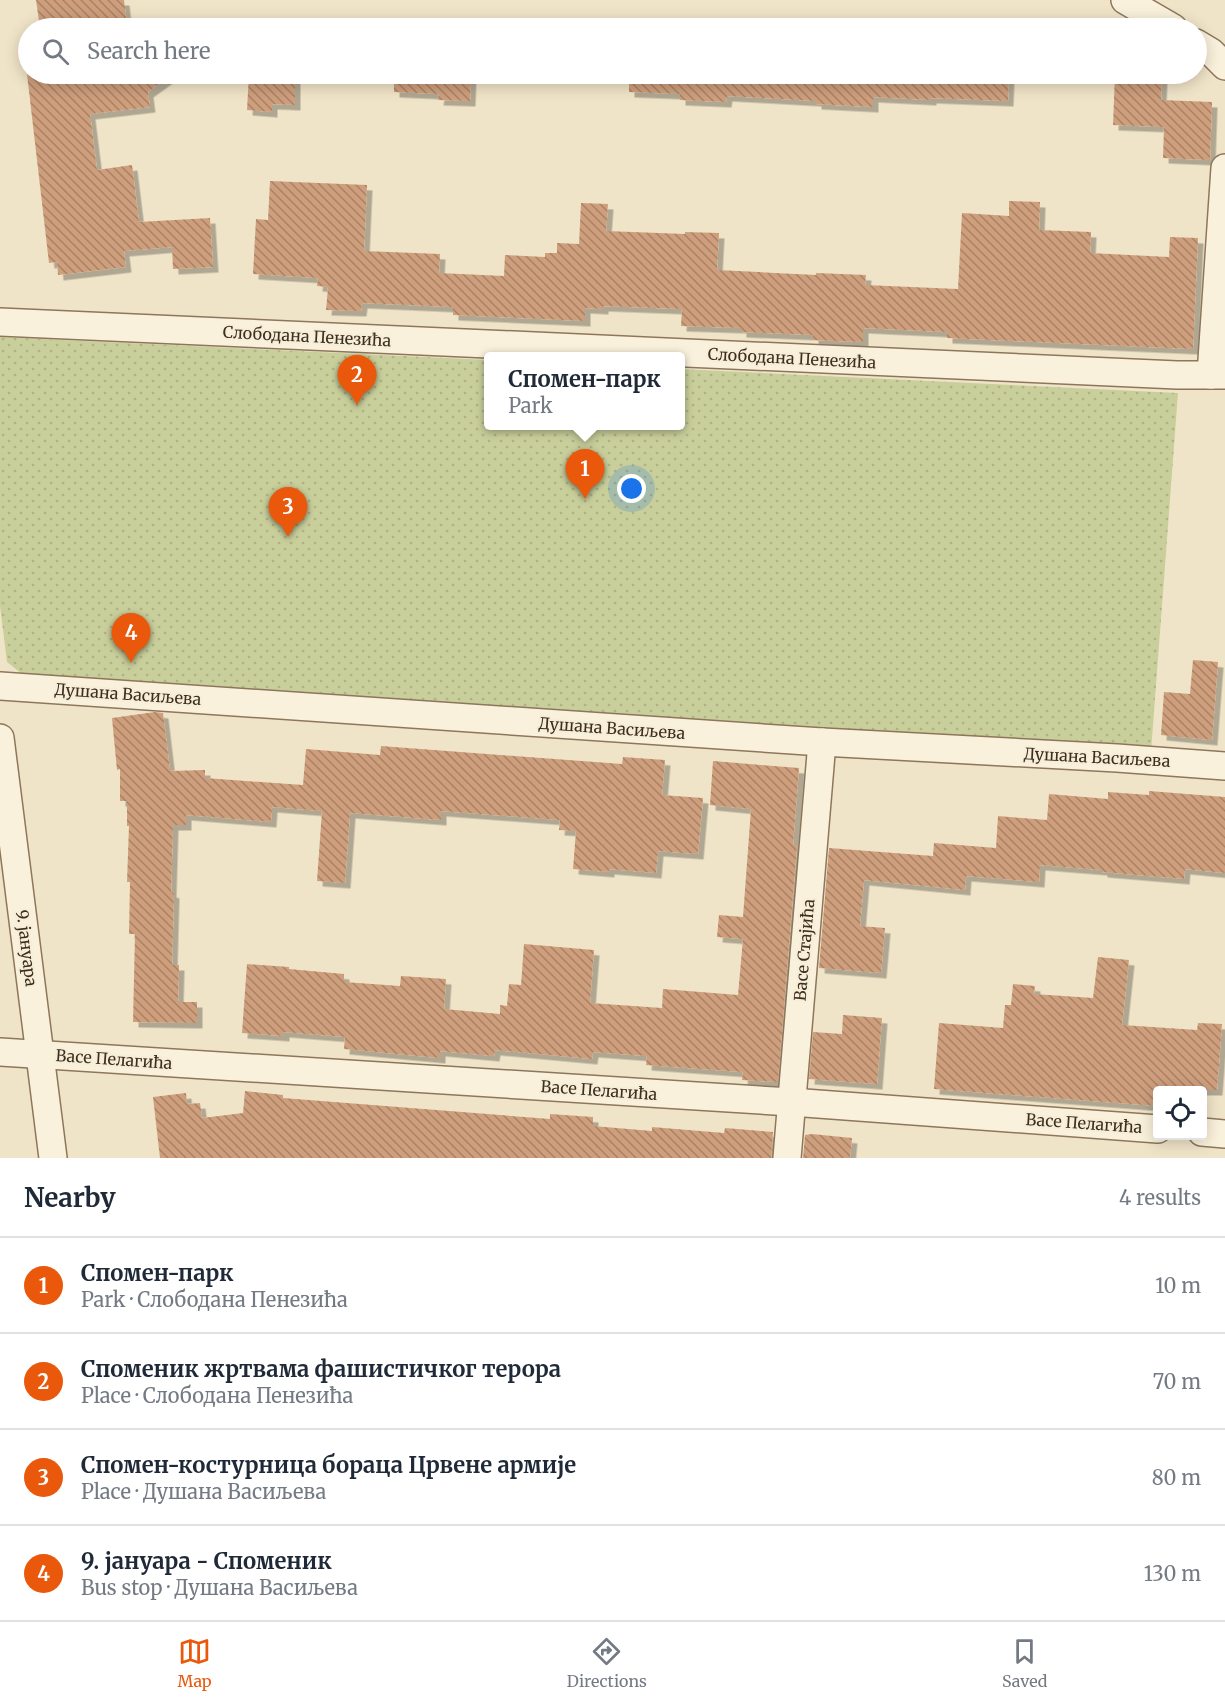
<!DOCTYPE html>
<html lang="en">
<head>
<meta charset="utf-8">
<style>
	body { margin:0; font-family:Merriweather,serif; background:#f6f6f7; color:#1f2937 }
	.controls { position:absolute; right:18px; bottom:18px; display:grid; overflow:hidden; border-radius:6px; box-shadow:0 3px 15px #0003 }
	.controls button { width:54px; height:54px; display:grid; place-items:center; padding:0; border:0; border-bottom:2px solid #e0e1e3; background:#fff; color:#1f2937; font:30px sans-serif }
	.you { position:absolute; left:632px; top:489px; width:21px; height:21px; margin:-15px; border:4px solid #fff; border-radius:50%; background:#1a73e8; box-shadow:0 0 0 9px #1a73e833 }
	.badge { display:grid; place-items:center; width:39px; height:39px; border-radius:50%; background:#ea580c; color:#fff; font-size:20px; font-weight:700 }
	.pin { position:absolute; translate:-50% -50px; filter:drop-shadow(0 2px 3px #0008) }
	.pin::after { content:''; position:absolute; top:32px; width:21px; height:18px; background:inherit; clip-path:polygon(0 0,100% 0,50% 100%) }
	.popup { position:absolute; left:484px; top:352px; width:201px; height:78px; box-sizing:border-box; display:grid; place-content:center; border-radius:6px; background:#fff; filter:drop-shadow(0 2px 4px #0005); font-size:20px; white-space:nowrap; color:#747a83 }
	.popup b { font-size:22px; color:#1f2937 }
	.popup::after { content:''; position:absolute; left:50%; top:100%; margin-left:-12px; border:12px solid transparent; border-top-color:#fff }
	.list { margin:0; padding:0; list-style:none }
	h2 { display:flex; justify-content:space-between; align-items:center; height:78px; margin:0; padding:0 24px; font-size:26px }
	h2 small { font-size:20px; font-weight:400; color:#747a83 }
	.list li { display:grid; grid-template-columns:39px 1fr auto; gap:18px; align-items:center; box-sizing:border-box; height:96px; padding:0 24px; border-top:2px solid #e0e1e3 }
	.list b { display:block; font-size:22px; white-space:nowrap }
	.list p { margin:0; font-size:20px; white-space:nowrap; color:#747a83 }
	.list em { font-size:20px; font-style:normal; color:#747a83 }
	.icon { flex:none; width:33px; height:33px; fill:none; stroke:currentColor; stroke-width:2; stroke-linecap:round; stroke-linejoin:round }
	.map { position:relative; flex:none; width:1225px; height:1158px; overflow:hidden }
	.search { position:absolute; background:#fff; box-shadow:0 3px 15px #0003; left:18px; right:18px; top:18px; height:66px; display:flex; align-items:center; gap:15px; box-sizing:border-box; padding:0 21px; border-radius:33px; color:#747a83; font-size:22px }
	.sheet { height:462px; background:#fff }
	nav { display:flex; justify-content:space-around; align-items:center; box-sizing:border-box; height:84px; border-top:2px solid #e0e1e3; background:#fff; font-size:16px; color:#747a83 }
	nav a { display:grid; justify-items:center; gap:3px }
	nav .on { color:#ea580c }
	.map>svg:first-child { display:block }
</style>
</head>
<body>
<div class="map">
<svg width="1225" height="1158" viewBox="0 0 1225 1158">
	<defs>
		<pattern id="park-dots" width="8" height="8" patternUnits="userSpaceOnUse" patternTransform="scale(1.5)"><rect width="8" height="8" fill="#c9cf9b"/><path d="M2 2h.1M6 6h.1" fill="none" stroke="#aeb285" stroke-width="1.8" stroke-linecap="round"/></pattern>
		<pattern id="building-back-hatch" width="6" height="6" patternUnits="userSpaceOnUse" patternTransform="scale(1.5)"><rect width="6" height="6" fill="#cf9f7d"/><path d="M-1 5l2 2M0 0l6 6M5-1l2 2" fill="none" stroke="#a98266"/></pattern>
		<filter id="shadow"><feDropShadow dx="5.5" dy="5.5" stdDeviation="0" flood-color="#0004"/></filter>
	</defs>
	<rect width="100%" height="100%" fill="#f0e4c8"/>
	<path fill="url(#park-dots)" d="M0,337l489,23v66h192v-57l497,24 -27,359 -1129,-78 -15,-12 -7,-56z"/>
	<g fill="url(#building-back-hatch)" filter="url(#shadow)">
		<path d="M36,0h88l3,25 -27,3h-60z"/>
		<path d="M27,74h146l-25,18 2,15 -60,7 7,56 35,-5 7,57 71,-4 3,49 -40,2 -1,-22 -48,4 2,16 -68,8 -1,-13 -8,1z"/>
		<path d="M249,74h46v31l-23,-1v8l-25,-2z"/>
		<path d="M394,74h77l-1,27 -32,-1 1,-6 -45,-2z"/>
		<path d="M629,74h380l-1,27 -77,-3v2l-58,-3v10l-57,-3v-3l-89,-5 -1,6 -46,-2v-6l-51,-2z"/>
		<path d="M1115,74l47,1 -1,25 51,2 -2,58 -47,-2 1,-31 -51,-2z"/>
		<path d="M270,181l97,4 -3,66 76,3 -1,19 65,3 1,-21 40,2v-4h12v-10l22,1 2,-41 27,1 -2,27 79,3v-2l34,1 -2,37 99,5v-2l50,2 -1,10 93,4 4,-76 47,3v-15l31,1 -1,28 52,2 -1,21 79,4 1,-20 28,1 -5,111 -246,-11v-6l-84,-4v14l-50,-2v-5l-72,-3v-4l-60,-2 1,-17 -79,-3v3l-18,-1v13l-132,-6v-8l-91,-4 -1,8 -35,-1 2,-23 -11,-1 1,-8 -65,-4 3,-55 12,1z"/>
		<path d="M1193,660l25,2 -6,78 -51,-5 3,-43 26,2z"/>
		<path d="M155,712l8,1 7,58 35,-1v8l98,7 3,-36 74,6 1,-9 241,18 1,-7 42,3 -3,35 41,3 -5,56 -40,-3 -2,22 -47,-4v3l-36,-3 3,-38 -17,-1 1,-10 -119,-9v9l-91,-7 -5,70 -28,-2 5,-70 -50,-4 -1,15 -85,-7v10h-13l-2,67 3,1 -2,72h7l-1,37h19v21l-64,-1 2,-88h-6l1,-52h-3l2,-56h-2v-25h-7v-32l-3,1 -5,-52z"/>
		<path d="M713,761l86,7 -6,77h4l-19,237 -36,-2 1,-8 -97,-7 1,-9 -54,-4 -1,7 -97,-9 -1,6 -54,-5v7l-96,-9 1,-12 -61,-5v4l-42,-3 5,-69 42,3v2l55,5v8l56,4 1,-10 45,3 -2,30 56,5v-9l7,1 2,-22 12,1 3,-41 70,6 -4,53 72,5 1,-19 75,6 5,-56 -26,-2 2,-22 24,2 8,-108 -41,-4z"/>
		<path d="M1149,791l76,6v76l-40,-4 -1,10 -82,-7v-2l-62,-5 -1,17 -73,-6 -1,14 -101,-10 -4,46 25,2 -4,45 -62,-5 10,-120 104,8 1,-13 62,5 2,-32 49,4 2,-26 59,5v-7l41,3z"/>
		<path d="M1098,957l31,3 -7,65 75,5 1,-7 24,1 -5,66h-59v16l-224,-17 5,-66 64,5 2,-23h6l2,-21 22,2 -1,8 59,4z"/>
		<path d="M843,1015l39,3 -5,66 -68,-5 4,-47 29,2z"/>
		<path d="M245,1091l38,4v3l267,21v-5l43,3v9l59,5v-4l72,6 1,-5 48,4 -2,26h-611l-7,-61 33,-4 1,11 13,-1 2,15 41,-5z"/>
		<path d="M812,1134l40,4 -2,20h-47l2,-23z"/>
	</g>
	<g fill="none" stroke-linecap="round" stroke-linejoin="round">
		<g stroke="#8d765c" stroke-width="30">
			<g id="minor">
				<path d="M1125,0l48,28"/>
				<path d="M1196,43l15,9 14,14"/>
				<path d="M0,322l1177,53h48"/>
				<path d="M1211,375l14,-207"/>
				<path d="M0,686l822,56 295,16 108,8"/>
				<path d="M0,738l53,420"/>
				<path d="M0,1052l791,50 367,27"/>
				<path d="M1202,1132l23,2"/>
				<path d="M787,1158l35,-416"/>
			</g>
		</g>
		<use href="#minor" stroke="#faf1dc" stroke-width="27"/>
	</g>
	<g text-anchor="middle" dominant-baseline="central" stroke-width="4.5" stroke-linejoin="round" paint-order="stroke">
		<g font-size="16" fill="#3d2e20" stroke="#f7eed8">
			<text transform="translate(307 336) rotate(3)">Слободана Пенезића</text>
			<text transform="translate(792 358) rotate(3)">Слободана Пенезића</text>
			<text transform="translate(128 694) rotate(4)">Душана Васиљева</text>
			<text transform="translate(612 728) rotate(4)">Душана Васиљева</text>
			<text transform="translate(1097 757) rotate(3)">Душана Васиљева</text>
			<text transform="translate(27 948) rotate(83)">9. јануара</text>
			<text transform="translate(804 950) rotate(-85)">Васе Стајића</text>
			<text transform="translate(114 1059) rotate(4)">Васе Пелагића</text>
			<text transform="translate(599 1090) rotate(4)">Васе Пелагића</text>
			<text transform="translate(1084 1123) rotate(4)">Васе Пелагића</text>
		</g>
	</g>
</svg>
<div class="controls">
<button><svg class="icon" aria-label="locate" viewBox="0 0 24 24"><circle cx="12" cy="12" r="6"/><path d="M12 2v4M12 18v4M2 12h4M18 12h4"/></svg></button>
</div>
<div class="you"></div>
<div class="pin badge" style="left:585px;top:499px">1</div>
<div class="popup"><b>Спомен-парк</b>Park</div>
<div class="pin badge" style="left:357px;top:405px">2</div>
<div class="pin badge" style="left:288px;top:537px">3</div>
<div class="pin badge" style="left:131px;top:663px">4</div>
<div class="search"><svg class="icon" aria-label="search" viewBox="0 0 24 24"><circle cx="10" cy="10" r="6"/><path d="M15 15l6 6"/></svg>Search here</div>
</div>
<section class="sheet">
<h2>Nearby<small>4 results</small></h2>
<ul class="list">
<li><span class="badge">1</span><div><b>Спомен-парк</b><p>Park · Слободана Пенезића</p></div><em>10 m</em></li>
<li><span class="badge">2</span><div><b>Споменик жртвама фашистичког терора</b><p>Place · Слободана Пенезића</p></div><em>70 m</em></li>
<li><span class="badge">3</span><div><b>Спомен-костурница бораца Црвене армије</b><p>Place · Душана Васиљева</p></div><em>80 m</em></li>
<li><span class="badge">4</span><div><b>9. јануара - Споменик</b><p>Bus stop · Душана Васиљева</p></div><em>130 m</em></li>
</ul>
</section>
<nav>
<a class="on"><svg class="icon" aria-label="map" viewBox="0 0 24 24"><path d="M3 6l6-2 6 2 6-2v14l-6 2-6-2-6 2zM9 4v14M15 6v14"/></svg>Map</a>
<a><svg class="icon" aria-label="directions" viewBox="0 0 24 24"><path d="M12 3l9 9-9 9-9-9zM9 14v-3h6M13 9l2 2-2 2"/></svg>Directions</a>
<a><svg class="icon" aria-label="saved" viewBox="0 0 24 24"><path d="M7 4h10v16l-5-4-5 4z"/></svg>Saved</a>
</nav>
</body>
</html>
